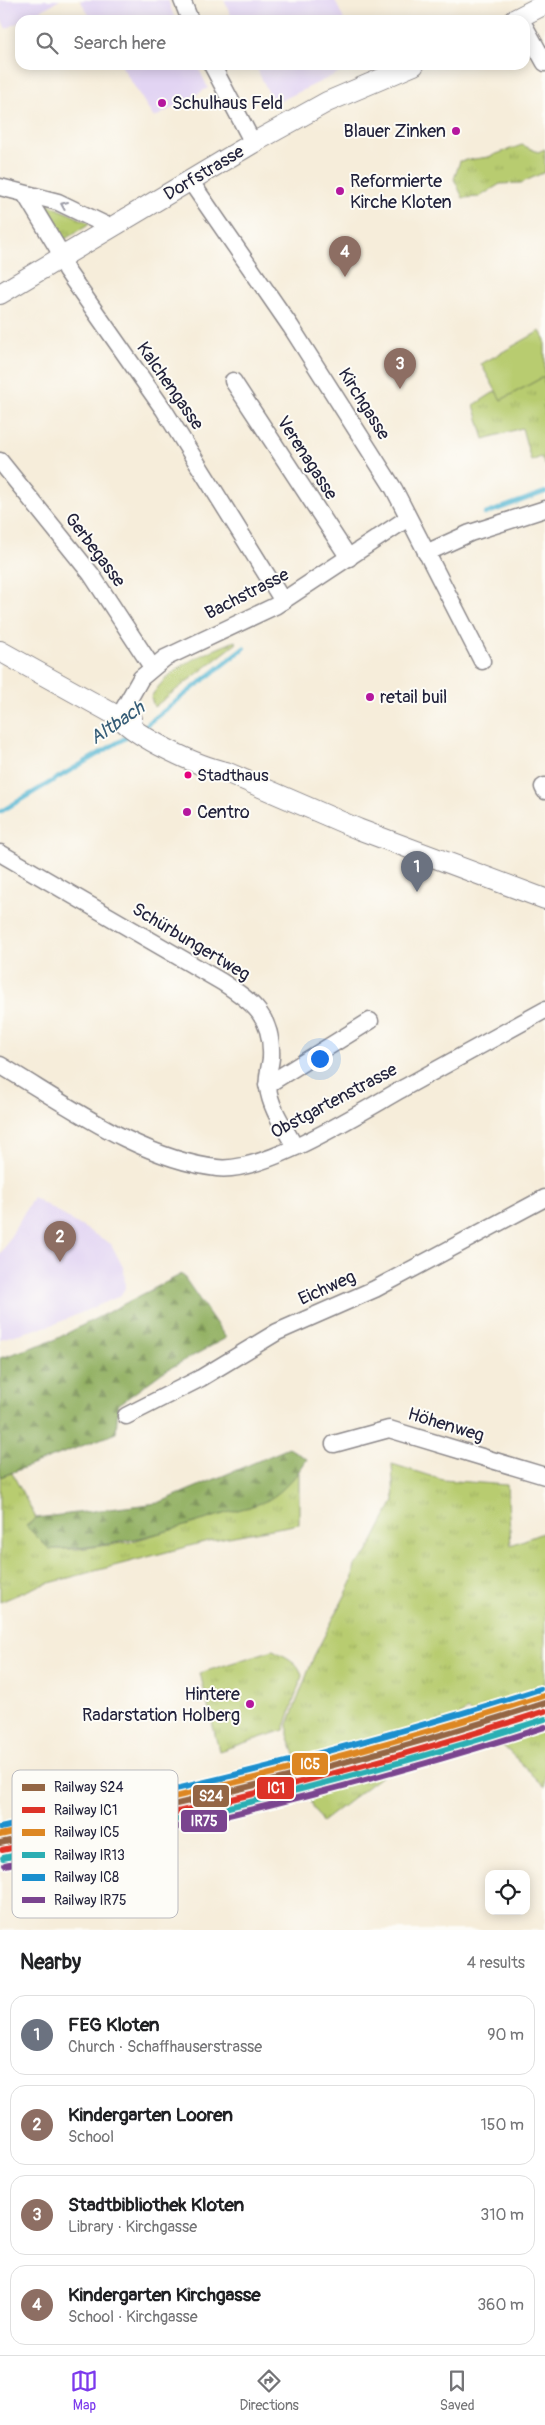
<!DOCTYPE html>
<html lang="en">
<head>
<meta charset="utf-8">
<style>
	body { margin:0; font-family:Pangolin,sans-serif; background:#f2f2f2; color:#202124 }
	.controls { position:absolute; right:15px; bottom:15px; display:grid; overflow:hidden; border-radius:10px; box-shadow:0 2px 12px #0003 }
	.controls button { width:45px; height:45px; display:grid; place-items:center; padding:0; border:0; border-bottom:1px solid #e0e0e0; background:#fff; color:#202124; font:25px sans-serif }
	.you { position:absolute; left:319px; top:1058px; width:18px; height:18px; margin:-12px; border:4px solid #fff; border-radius:50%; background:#1a73e8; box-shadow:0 0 0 8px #1a73e833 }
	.badge { display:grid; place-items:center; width:32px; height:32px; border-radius:50%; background:#7c3aed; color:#fff; font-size:16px; font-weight:700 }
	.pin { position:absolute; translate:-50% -41px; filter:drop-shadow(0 1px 2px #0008) }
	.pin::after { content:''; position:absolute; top:26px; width:18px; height:15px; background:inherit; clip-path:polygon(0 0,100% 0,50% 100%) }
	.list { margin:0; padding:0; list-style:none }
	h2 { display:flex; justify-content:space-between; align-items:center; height:65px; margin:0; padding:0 20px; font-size:21px }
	h2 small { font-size:16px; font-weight:400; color:#757577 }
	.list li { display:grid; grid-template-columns:32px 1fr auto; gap:15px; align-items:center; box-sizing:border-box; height:80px; margin:0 10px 10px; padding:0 10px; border:1px solid #e0e0e0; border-radius:15px }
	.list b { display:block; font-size:19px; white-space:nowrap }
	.list p { margin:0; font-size:16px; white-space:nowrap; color:#757577 }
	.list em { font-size:16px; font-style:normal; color:#757577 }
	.icon { flex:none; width:28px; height:28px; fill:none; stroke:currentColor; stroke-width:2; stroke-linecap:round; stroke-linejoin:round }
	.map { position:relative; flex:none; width:545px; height:1930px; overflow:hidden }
	.search { position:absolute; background:#fff; box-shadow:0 2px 12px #0003; left:15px; right:15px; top:15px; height:55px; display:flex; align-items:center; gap:12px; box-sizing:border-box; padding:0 18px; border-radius:15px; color:#757577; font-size:19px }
	.sheet { height:425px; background:#fff }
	nav { display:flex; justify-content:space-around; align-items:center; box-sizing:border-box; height:70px; border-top:1px solid #e0e0e0; background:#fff; font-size:14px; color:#757577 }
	nav a { display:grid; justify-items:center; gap:2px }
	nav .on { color:#7c3aed }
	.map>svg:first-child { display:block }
</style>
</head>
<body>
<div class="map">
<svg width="545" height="1930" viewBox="0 0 545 1930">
	<defs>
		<pattern id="grass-tufts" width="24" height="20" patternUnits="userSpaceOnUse" patternTransform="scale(1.25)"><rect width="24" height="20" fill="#b8cc70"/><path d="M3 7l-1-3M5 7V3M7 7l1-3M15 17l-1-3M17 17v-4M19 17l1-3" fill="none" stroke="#9eaf62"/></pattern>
		<pattern id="forest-firs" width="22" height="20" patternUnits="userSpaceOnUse" patternTransform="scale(1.25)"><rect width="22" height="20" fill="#92b062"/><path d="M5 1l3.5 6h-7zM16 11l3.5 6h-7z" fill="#778f52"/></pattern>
	</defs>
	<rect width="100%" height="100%" fill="#fdfcf7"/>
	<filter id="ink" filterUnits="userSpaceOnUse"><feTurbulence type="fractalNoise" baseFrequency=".02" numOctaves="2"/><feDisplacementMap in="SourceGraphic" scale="10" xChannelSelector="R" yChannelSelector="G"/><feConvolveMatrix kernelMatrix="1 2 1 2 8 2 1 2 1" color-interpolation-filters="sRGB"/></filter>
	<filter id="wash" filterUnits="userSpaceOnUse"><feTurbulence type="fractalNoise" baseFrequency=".0096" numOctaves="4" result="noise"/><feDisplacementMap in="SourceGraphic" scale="20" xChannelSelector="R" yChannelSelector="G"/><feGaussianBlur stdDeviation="1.12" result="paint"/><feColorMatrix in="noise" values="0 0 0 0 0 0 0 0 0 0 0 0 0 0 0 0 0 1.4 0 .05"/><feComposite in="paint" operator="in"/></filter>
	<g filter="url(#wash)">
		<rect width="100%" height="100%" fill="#f6edda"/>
		<g fill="#e2d4f3">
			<path d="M0,0h60l-54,29 -6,-13z"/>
			<path d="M80,0h88l7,20h-83z"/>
			<path d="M224,0h111l9,20h-111z"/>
			<path d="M121,65h76l11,23 -54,30z"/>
			<path d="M255,65h100l-81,39z"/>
			<path d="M33,1197l78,47 13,25 1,19 -5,8 -65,28 -55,15v-84z"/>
		</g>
		<g fill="url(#grass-tufts)" stroke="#6d7756">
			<path d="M522,145l16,7 7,-3v23l-24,11 -21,1 -21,13 -16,1 -9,-19 6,-18 28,-4z"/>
			<path d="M43,202l47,21 -28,18 -21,-36z"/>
			<path d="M545,376v89l-4,-8 -10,4 -9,-33 -38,11 -10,-34 22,-14 5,9z"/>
			<path d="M235,641l2,2 -83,64 -3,-10c20,-32 51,-42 84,-56z"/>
			<path d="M392,1464l51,16 64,5 4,60 34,-13v255l-78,-77 -145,112 -8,-13 -26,-74v-11l26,-68 38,-74 3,-17 12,-12 27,-52z"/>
			<path d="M299,1472v52l-87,16 -174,46 -38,16v-125l12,-4 24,45 -9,8 22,23h29l52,-7 67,-20 71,-23z"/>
			<path d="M273,1650c12,7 26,11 29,26l-18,54 -65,21 -19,-78z"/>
		</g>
		<g fill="url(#forest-firs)" stroke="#5a694e">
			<path d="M182,1274l44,64 -63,34 -45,33 -2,28 -116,44v-119l54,-18z"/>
			<path d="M289,1448l18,11c-8,14 -24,33 -39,41 -14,7 -33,10 -48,15 -56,18 -111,34 -171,34l-23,-23 10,-8 122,-15z"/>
		</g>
		<path fill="#b8cc70" stroke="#6d7756" d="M540,331l5,9v36l-44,24 -20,-36z"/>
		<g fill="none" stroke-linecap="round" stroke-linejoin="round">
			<g stroke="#54b6d2" stroke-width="4.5">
				<path d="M485,514l60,-22"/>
				<path d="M141,729l103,-81"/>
				<path d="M0,812l132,-78"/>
			</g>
		</g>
	</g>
	<g filter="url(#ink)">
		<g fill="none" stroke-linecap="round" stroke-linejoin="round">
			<g stroke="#8c888a" stroke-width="19">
				<g id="minor">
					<path d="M182,0l8,20"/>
					<path d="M525,27l20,36"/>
					<path d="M212,65l41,78"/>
					<path d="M191,182l100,145 103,162 88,172"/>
					<path d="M0,187l58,15 54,26"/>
					<path d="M25,194l32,53 9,23 98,140 119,191"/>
					<path d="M233,381l116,177"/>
					<path d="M0,461l91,113 61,93"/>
					<path d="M426,553l44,-20 75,-24"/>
					<path d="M119,717l22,-39 24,-20 110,-52 133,-88"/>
					<path d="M545,786l-2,1 2,4"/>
					<path d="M0,853l222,129c31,20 51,35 49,76 -1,10 -5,20 -3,30 3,22 17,40 27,59"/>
					<path d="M0,1065c66,39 140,94 217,103 49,6 148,-59 192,-83 45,-25 91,-50 136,-75"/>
					<path d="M267,1085l103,-64"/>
					<path d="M126,1416l75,-38 76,-46 98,-43 170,-91"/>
					<path d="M334,1444l55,-15 156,47"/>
				</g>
			</g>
			<g stroke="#8c888a" stroke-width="22">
				<g id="major">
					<path d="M514,20l31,-16"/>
					<path d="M0,294l253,-151 74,-41 87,-37"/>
					<path d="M0,651l119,66 13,2"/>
					<path d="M119,717c19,21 78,49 107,55l132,57 187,70"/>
				</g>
			</g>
			<use href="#minor" stroke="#fff" stroke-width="16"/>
			<use href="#major" stroke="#fff" stroke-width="20"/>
			<g stroke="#fdfcf7" stroke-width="10">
				<path id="rail-1" d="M0,1843c184,-38 366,-82 545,-140"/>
			</g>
			<g stroke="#fdfcf7" stroke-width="10">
				<path id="rail-2" d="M2,1850c183,-37 365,-81 543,-139"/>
			</g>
			<g stroke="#fdfcf7" stroke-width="10">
				<path id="rail-3" d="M0,1835c183,-37 364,-81 543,-139"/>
			</g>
			<g stroke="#fdfcf7" stroke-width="10">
				<path id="rail-4" d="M3,1858c183,-38 364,-82 542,-139"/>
			</g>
			<g stroke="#fdfcf7" stroke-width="10">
				<path id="rail-5" d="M0,1828c183,-38 363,-82 540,-139"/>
			</g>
			<g stroke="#fdfcf7" stroke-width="10">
				<path id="rail-6" d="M5,1865c182,-38 363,-81 540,-138"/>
			</g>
			<use href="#rail-1" stroke="#946644" stroke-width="6"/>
			<use href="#rail-2" stroke="#dd3327" stroke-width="6"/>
			<use href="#rail-3" stroke="#dd8723" stroke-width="6"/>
			<use href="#rail-4" stroke="#2caeb3" stroke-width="6"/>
			<use href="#rail-5" stroke="#1a8fce" stroke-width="6"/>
			<use href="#rail-6" stroke="#7a448f" stroke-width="6"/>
		</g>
		<defs><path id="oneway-chevron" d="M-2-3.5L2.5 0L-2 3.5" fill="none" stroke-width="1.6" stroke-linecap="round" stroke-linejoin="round" transform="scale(1.25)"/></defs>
		<use stroke="#9c9ca7" href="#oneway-chevron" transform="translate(64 205) rotate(-157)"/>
	</g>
	<g fill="#b5179e" stroke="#fdfcf7" stroke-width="2">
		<circle cx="162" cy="103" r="5"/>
		<circle cx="456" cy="131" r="5"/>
		<circle cx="340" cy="191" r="5"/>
		<circle cx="370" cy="697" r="5"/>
		<circle cx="187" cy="812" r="5"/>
		<circle cx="250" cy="1704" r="5"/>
	</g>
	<circle fill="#e5007d" stroke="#fdfcf7" stroke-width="2" cx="188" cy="775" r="4.5"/>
	<g text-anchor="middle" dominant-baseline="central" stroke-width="4" stroke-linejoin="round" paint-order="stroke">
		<g font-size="17" fill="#22223b" stroke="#fdfcf7" text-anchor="start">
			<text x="197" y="775">Stadthaus</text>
		</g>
		<g font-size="18" fill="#22223b" stroke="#fdfcf7" text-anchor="start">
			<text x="172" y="103">Schulhaus Feld</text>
			<text x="446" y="131" text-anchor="end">Blauer Zinken</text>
			<text x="350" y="181">Reformierte<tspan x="350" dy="21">Kirche Kloten</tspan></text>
			<text x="380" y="697">retail buil</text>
			<text x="197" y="812">Centro</text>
			<text x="240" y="1694" text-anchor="end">Hintere<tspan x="240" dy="21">Radarstation Holberg</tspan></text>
		</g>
		<g font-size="18" fill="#22223b" stroke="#fdfcf7">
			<text transform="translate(204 173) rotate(-31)">Dorfstrasse</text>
			<text transform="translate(170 386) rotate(55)">Kalchengasse</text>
			<text transform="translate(364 404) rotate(58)">Kirchgasse</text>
			<text transform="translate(307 458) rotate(57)">Verenagasse</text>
			<text transform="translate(95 550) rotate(53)">Gerbegasse</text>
			<text transform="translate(247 594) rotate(-27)">Bachstrasse</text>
			<text transform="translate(191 942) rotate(31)">Schürbungertweg</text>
			<text transform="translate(334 1101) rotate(-28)">Obstgartenstrasse</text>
			<text transform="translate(327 1288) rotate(-24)">Eichweg</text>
			<text transform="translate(446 1425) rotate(17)">Höhenweg</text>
		</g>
		<g font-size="19" font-style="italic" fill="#365d77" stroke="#fdfcf7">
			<text transform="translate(117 723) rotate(-34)">Altbach</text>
		</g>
	</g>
	<rect x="12" y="1770" width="166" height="148" rx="8" fill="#fdfcf7" stroke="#bbbbbf" stroke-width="1"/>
	<rect x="22" y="1784" width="23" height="7" fill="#946644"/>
	<rect x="22" y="1807" width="23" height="6" fill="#dd3327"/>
	<rect x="22" y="1829" width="23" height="7" fill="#dd8723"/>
	<rect x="22" y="1852" width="23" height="6" fill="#2caeb3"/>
	<rect x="22" y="1874" width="23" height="7" fill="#1a8fce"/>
	<rect x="22" y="1897" width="23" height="6" fill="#7a448f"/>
	<g font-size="14" fill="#22223b">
		<text x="54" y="1792">Railway S24</text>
		<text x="54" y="1815">Railway IC1</text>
		<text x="54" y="1837">Railway IC5</text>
		<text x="54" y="1860">Railway IR13</text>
		<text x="54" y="1882">Railway IC8</text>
		<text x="54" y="1905">Railway IR75</text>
	</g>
	<g stroke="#fdfcf7" stroke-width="2">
		<rect x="291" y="1752" width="38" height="24" rx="5" fill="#dd8723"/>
		<rect x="256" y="1776" width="39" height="24" rx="5" fill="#dd3327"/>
		<rect x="192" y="1784" width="38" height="24" rx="5" fill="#946644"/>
		<rect x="180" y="1809" width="48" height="24" rx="5" fill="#7a448f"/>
	</g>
	<g font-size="14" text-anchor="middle" font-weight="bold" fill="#fff">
		<text x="310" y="1769">IC5</text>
		<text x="276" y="1793">IC1</text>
		<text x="211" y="1801">S24</text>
		<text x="204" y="1826">IR75</text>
	</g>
</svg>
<div class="controls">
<button><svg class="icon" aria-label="locate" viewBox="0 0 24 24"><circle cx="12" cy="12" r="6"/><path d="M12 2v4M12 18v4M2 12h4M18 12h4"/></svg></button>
</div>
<div class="you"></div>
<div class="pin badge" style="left:417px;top:892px;background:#6b7280">1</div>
<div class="pin badge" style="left:60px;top:1262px;background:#8d6e63">2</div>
<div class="pin badge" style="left:400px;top:389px;background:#8d6e63">3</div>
<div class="pin badge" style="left:345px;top:277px;background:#8d6e63">4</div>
<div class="search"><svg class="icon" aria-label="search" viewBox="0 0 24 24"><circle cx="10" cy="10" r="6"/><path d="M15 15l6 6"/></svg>Search here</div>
</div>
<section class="sheet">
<h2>Nearby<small>4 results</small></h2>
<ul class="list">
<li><span class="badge" style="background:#6b7280">1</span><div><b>FEG Kloten</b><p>Church · Schaffhauserstrasse</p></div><em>90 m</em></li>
<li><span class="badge" style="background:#8d6e63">2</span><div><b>Kindergarten Looren</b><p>School</p></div><em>150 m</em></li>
<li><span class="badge" style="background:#8d6e63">3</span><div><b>Stadtbibliothek Kloten</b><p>Library · Kirchgasse</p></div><em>310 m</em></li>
<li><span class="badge" style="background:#8d6e63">4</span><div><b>Kindergarten Kirchgasse</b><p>School · Kirchgasse</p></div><em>360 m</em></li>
</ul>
</section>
<nav>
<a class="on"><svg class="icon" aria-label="map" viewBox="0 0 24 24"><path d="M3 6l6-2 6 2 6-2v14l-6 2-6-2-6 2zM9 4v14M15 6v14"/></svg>Map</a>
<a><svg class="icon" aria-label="directions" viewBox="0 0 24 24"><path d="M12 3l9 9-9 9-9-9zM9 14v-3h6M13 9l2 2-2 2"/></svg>Directions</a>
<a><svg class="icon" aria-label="saved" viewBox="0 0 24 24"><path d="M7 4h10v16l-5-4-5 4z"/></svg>Saved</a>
</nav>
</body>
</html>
